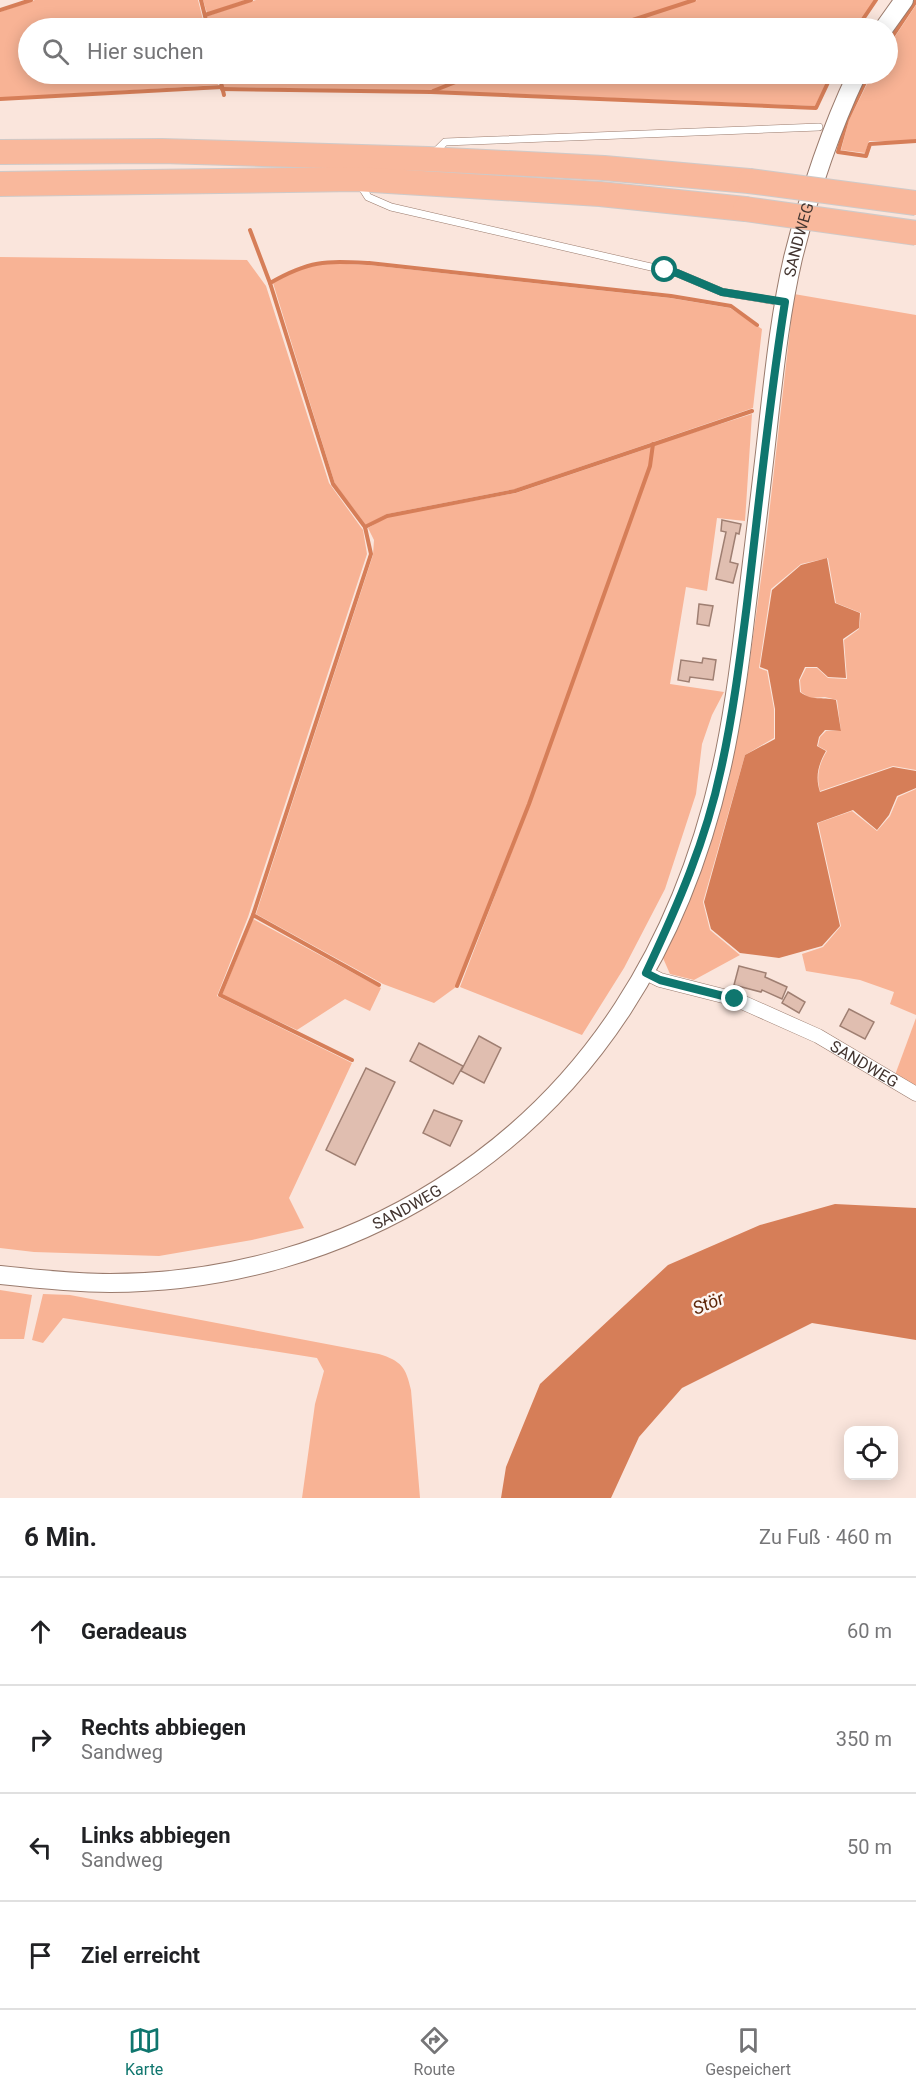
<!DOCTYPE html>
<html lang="de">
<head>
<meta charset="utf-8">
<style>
	body { margin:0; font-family:Roboto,sans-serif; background:#f6f6f6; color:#202124 }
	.controls { position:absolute; right:18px; bottom:18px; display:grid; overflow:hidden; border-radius:12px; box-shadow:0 3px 15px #0003 }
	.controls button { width:54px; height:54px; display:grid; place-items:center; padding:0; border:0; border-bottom:2px solid #e0e0e0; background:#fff; color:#202124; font:30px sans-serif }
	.stop { position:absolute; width:18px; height:18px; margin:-14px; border:4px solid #0f766e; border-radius:50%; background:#fff }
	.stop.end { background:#0f766e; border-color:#fff; box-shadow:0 2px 6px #0008 }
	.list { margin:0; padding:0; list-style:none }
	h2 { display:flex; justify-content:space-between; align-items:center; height:78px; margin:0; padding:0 24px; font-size:26px }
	h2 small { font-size:20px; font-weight:400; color:#757577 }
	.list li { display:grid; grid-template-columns:39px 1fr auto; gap:18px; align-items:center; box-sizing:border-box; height:108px; padding:0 24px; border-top:2px solid #e0e0e0 }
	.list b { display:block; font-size:22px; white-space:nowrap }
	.list p { margin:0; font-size:20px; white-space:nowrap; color:#757577 }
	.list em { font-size:20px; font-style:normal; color:#757577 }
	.icon { flex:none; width:33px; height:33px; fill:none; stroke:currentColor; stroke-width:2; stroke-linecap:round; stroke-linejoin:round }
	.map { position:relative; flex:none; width:916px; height:1498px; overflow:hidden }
	.search { position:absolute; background:#fff; box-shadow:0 3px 15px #0003; left:18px; right:18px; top:18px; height:66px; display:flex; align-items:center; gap:15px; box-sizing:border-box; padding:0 21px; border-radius:33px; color:#757577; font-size:22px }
	.sheet { height:510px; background:#fff }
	nav { display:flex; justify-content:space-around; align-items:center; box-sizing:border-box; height:84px; border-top:2px solid #e0e0e0; background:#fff; font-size:16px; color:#757577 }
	nav a { display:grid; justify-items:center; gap:3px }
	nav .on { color:#0f766e }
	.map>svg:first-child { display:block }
</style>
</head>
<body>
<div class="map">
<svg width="916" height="1498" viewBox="0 0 916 1498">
	<rect width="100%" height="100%" fill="#fae5dc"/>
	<g fill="#f8b395">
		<path d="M35,0h163l7,28h-177v46h187l3,11 -218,13v-86z"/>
		<path d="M203,0h43l-39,13z"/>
		<path d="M256,0h435l-86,28h-395l-3,-12z"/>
		<path d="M697,0h178l-19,28h-246z"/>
		<path d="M916,5v134l-9,2h-38l-4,12 -24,-3 8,-30 23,-46h16v-27z"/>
		<path d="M221,74h253l-43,17 -207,-4z"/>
		<path d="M479,74h352l-16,32 -379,-15z"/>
		<path d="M0,257l247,3 19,26 63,197 34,47 4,24 -119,363 -31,79 135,67 -63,135 15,30 -52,12 -93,16 -125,-4 -34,-4z"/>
		<path d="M324,263l45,2 301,33 60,10 32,21 -9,79 -238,81 -128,25 -21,11 -31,-41 -62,-201 20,-12z"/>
		<path d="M794,294l122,21v455l-23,-4 -73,25c-4,-15 -1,-27 7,-40l-9,-5 2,-9 6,-6h15l-4,-31 -12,-3 -15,1 -9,-6 -1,-12 6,-12h11l11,10 19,1 -3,-39 15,-11 2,-16 -25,-10 -8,-45 -27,6 -30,25 -12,79 8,3 7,38v29l-29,17 -42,147 7,28 30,25 -46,25 -24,-6 -7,-16 34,-78 32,-101 19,-106 17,-123z"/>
		<path d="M752,414l-7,107 -28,-3 -10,73 -21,-4 -16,97 54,8 -12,23 -10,29 -6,50 -31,95 -41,79 -42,67 -122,-48 70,-183 121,-337 3,-22z"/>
		<path d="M652,447l-3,19 -121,337 -72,184 -22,16 -51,-19 -127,-70 117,-359 1,-15 -6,-12 19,-11 129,-24z"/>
		<path d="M916,789v226l-26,-11 4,-12 -34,-12 -54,-9 -4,-17 21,-7 18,-21 -23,-103 34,-12 25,20 13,-15 8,-19z"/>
		<path d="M253,919l128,69 -11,23 -25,-12 -48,31 -75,-35z"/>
		<path d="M916,1018v69l-21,-12z"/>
		<path d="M0,1290l32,5 -8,44h-24z"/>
		<path d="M43,1294l27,1 309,59c22,7 27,13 32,36l9,108h-118l13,-94 9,-33 -7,-13 -254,-40 -20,25 -11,-3z"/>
	</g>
	<g fill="#d67e58">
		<path d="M827,558l8,45 25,10 -1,15 -16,11 3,39 -18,-1 -11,-10h-12l-6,13 1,12c14,10 20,4 36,8l5,31 -16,-1 -6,7 -2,9 9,5c-8,14 -11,26 -6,41l73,-25 23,4v17l-19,8 -8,19 -12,15 -24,-20 -36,13 23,103 -18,20 -43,12 -39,-5 -29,-24 -7,-27 41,-147 30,-16v-30l-7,-39 -8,-3 12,-77 29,-25z"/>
		<path d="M835,1204l81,4v132l-104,-17 -130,65 -43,49 -28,61h-110l5,-31 34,-83 128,-119 92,-40z"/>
	</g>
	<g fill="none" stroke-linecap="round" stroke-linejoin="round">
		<g stroke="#d67e58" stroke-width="4">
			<path d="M201,0l7,28"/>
			<path d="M0,10l31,-10"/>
			<path d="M205,15l46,-15"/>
			<path d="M608,28l86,-28"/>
			<path d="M857,28l19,-28"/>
			<path d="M888,43l28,-42"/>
			<path d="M219,74l5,21"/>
			<path d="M869,74l-22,46 -9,32 28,4 4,-12 46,-3"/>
			<path d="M222,89l209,3 385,16 16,-34"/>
			<path d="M433,91l43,-17"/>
			<path d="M0,99l222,-12"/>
			<path d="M250,230l20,53 63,201 32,43 6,27 -118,361 126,70"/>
			<path d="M270,283c40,-23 55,-22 99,-20l302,33 60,10 26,19"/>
			<path d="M365,527l22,-11 128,-25 237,-80"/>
			<path d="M253,915l-33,80 132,65"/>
			<path d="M457,986l72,-182 121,-338 3,-22"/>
		</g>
	</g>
	<g fill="#e0beb0" stroke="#9f7f72" stroke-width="1.5">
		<path d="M722,520l19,4 -2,10 -3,-1 -6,29 8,2 -5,19 -17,-4 10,-47 -5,-1z"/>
		<path d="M699,604l14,2 -4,20 -12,-2z"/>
		<path d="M703,658l13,2 -3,20 -23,-3 -1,5 -11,-2 3,-20 21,3z"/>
		<path d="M739,966l27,7 -1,4 22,10 -5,12 -20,-9 -1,2 -27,-7z"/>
		<path d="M788,992l17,10 -6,11 -17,-10z"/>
		<path d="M849,1009l25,13 -9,17 -25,-13z"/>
		<path d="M479,1036l22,12 -17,35 -23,-12z"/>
		<path d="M419,1043l44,23 -10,18 -43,-23z"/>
		<path d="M366,1068l29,14 -40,83 -29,-15z"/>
		<path d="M434,1110l28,11 -12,25 -27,-13z"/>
	</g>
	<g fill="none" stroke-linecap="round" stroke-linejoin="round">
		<g stroke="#9a7b6d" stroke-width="8">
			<g id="lane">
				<path d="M434,153l11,-11 374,-15"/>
				<path d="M361,186l7,11 23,10 286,66 45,19 60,10"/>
			</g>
		</g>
		<g stroke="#9a7b6d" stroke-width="15">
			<g id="street">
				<path id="s1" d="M646,973l14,7 75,19 83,37 98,58"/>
			</g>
		</g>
		<g stroke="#9a7b6d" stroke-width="20">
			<g id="secondary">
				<path d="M884,28l20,-28"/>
				<path id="s2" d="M0,1275c36,4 73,8 110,8 116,0 232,-33 330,-95 153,-96 241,-244 281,-418 12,-52 19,-106 25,-159 8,-65 16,-129 23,-194 6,-53 12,-107 24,-159 16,-64 36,-125 64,-184"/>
			</g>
		</g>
		<g stroke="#cecac9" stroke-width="26">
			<g id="highway">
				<path d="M0,152l162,-1 266,8 176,9 145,13"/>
				<path d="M0,184l356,-5 244,15 145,15"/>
			</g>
		</g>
		<use href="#lane" stroke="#fff" stroke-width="7"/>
		<use href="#street" stroke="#fff" stroke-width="14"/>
		<use href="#secondary" stroke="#fff" stroke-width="18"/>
		<use href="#highway" stroke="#f9b89c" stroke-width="24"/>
		<g stroke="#cecac9" stroke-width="26" stroke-linecap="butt">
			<g id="highway-bridge">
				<path d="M749,181l167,22"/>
				<path d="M745,209l171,24"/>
			</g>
		</g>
		<use href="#highway-bridge" stroke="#f9b89c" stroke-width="24"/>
	</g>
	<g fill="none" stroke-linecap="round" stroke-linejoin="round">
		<path stroke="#0f766e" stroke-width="8" d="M665,270l12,3 45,19 63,10c-16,100 -26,201 -38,302 -7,55 -14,111 -26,165 -15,72 -44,138 -75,204l14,7 75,19"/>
	</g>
	<g text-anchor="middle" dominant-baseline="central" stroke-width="5" stroke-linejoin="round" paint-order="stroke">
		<g font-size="16" fill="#433530" stroke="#fcf5f2">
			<text stroke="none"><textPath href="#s2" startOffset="1512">SANDWEG</textPath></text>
			<text stroke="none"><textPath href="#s1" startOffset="238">SANDWEG</textPath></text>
			<text stroke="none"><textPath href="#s2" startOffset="420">SANDWEG</textPath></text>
		</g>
		<g font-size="18" font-style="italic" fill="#5d2508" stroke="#fcf5f2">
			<text transform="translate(708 1303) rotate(-22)">Stör</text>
		</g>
	</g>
</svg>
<div class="controls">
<button><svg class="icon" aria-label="locate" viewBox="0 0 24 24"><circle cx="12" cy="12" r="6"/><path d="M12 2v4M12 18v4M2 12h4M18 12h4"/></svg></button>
</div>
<div class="stop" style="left:665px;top:270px"></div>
<div class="stop end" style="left:735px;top:999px"></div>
<div class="search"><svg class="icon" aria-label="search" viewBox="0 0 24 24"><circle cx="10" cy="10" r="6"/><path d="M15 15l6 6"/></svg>Hier suchen</div>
</div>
<section class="sheet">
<h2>6 Min.<small>Zu Fuß · 460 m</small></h2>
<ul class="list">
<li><svg class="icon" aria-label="ahead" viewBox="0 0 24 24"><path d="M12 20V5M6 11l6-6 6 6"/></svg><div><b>Geradeaus</b></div><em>60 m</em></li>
<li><svg class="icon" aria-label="right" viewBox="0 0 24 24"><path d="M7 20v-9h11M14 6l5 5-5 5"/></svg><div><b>Rechts abbiegen</b><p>Sandweg</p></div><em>350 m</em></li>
<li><svg class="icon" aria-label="left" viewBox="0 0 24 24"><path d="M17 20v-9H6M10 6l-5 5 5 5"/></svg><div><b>Links abbiegen</b><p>Sandweg</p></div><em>50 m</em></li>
<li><svg class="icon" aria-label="arrive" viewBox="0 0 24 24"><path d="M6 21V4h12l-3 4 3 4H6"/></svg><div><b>Ziel erreicht</b></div></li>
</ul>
</section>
<nav>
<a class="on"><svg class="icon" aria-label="map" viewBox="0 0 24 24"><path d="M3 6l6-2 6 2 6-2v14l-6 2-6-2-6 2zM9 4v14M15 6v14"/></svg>Karte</a>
<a><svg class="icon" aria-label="directions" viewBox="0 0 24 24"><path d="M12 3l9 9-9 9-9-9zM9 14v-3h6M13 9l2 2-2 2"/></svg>Route</a>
<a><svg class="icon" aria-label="saved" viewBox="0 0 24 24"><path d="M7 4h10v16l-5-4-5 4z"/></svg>Gespeichert</a>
</nav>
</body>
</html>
